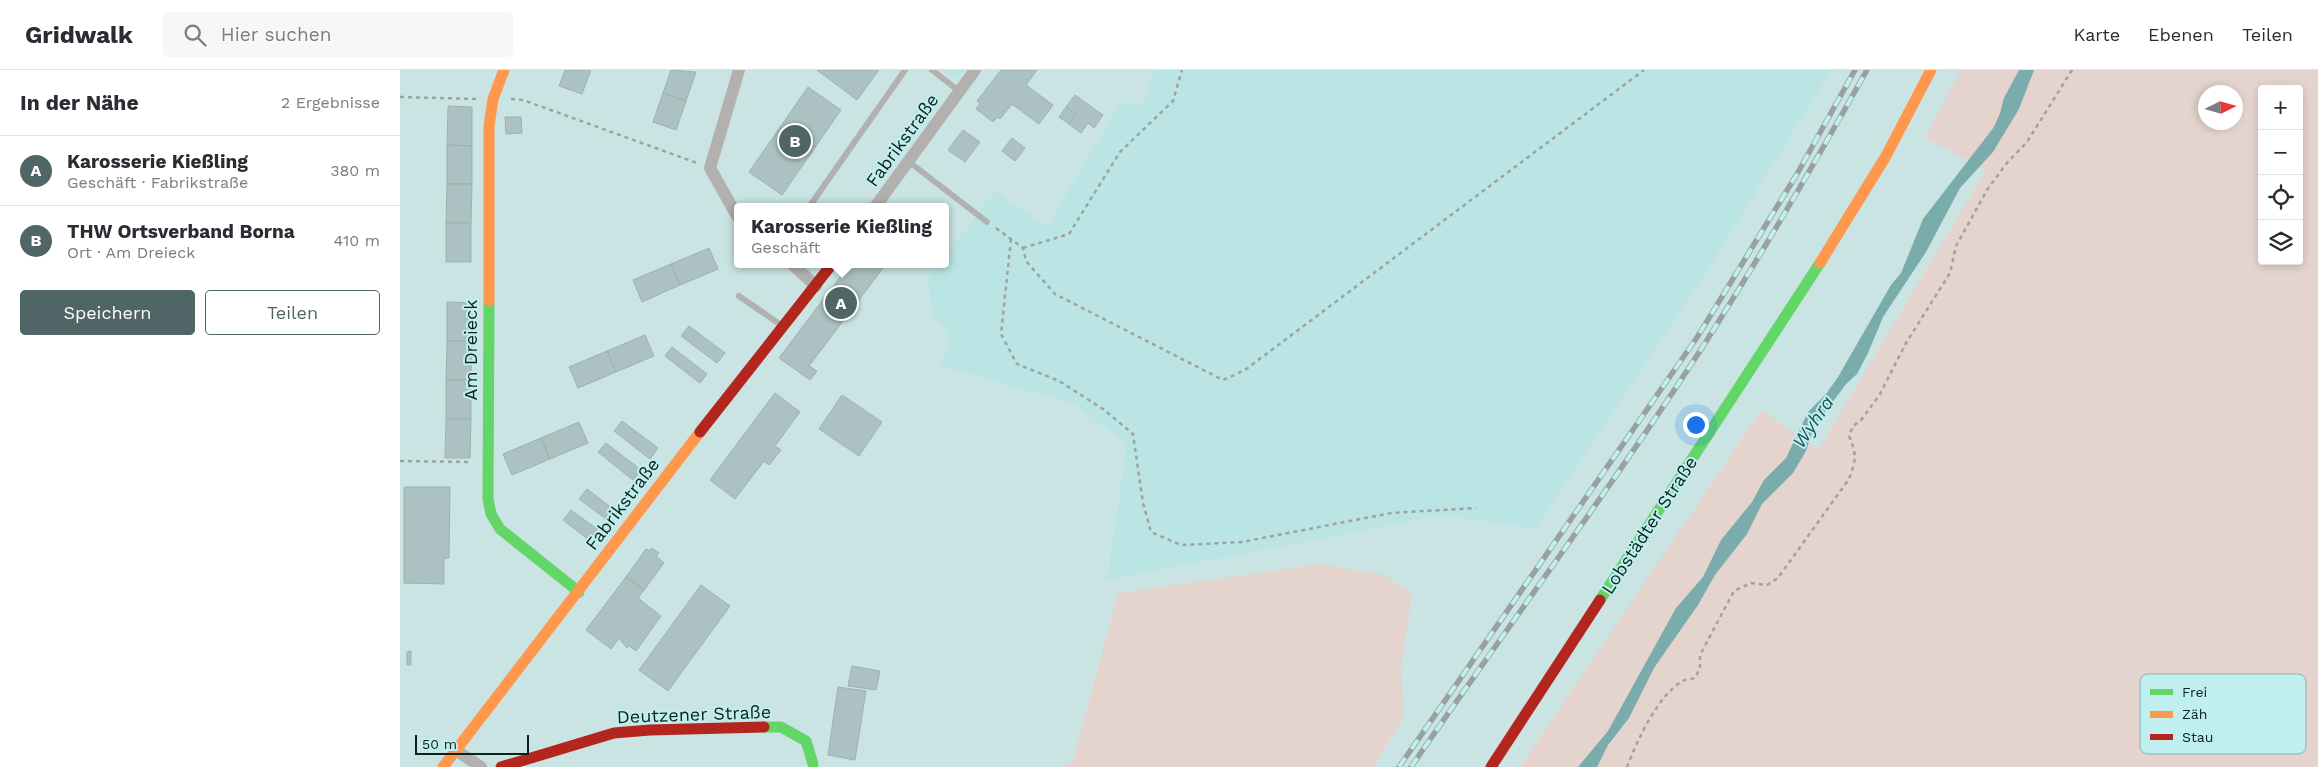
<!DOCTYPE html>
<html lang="de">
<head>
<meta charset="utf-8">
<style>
	body { margin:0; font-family:"Work Sans",sans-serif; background:#f7f7f7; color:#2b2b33 }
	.controls { position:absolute; right:15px; top:15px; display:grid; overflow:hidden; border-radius:5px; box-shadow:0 2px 8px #0003 }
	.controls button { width:45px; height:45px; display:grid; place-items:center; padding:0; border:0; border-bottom:1px solid #e1e1e2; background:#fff; color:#2b2b33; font:25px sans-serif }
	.compass { position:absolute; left:1798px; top:15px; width:45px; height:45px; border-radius:50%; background:#fff; box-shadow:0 2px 8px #0003; rotate:85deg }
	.scale { position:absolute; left:15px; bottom:12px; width:114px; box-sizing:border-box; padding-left:5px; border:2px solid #0e2121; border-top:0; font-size:14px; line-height:18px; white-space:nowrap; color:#0e2121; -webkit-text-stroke:4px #bfefee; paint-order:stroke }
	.you { position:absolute; left:1295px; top:354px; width:18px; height:18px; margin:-12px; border:4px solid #fff; border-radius:50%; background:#1a73e8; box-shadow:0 0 0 8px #1a73e833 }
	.badge { display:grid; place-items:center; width:32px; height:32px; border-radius:50%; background:#506565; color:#fff; font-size:16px; font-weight:700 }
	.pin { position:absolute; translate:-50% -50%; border:2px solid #fff; box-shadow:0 1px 5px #0006 }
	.popup { position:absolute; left:334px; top:133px; width:215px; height:65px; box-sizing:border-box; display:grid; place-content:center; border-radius:5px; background:#fff; filter:drop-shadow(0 1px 4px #0005); font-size:16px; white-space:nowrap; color:#7c7c81 }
	.popup b { font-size:19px; color:#2b2b33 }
	.popup::after { content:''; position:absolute; left:50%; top:100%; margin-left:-10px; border:10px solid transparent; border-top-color:#fff }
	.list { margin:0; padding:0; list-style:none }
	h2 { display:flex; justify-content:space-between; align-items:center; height:65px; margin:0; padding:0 20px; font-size:21px }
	h2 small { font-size:16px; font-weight:400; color:#7c7c81 }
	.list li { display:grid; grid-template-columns:32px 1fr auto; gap:15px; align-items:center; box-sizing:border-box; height:70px; padding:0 20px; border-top:1px solid #e1e1e2 }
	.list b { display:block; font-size:19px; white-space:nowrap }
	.list p { margin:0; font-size:16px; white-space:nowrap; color:#7c7c81 }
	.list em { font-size:16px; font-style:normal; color:#7c7c81 }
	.actions { display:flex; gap:10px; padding:15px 20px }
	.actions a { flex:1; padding:11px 0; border:1px solid #506565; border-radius:5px; text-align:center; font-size:18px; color:#506565 }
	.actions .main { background:#506565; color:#fff }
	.icon { flex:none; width:28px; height:28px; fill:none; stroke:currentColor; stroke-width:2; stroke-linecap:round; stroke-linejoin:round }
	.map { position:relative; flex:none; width:1918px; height:697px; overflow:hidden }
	header { display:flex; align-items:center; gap:30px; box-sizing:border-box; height:70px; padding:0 25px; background:#fff; border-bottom:1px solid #e1e1e2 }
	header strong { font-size:24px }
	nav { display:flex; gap:28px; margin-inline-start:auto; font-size:18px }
	.search { width:350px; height:45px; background:#f7f7f7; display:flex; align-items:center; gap:12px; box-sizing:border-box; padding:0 18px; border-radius:5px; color:#7c7c81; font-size:19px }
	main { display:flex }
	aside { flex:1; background:#fff }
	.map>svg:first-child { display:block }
</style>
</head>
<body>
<header>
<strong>Gridwalk</strong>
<div class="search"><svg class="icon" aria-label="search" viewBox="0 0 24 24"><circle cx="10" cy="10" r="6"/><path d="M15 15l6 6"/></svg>Hier suchen</div>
<nav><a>Karte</a><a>Ebenen</a><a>Teilen</a></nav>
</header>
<main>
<aside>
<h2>In der Nähe<small>2 Ergebnisse</small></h2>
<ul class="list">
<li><span class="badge">A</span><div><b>Karosserie Kießling</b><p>Geschäft · Fabrikstraße</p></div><em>380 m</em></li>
<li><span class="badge">B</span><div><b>THW Ortsverband Borna</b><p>Ort · Am Dreieck</p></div><em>410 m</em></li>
</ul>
<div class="actions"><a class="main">Speichern</a><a>Teilen</a></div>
</aside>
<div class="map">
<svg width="1918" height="697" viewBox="0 0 1918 697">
	<rect width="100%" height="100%" fill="#cae4e4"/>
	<g fill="#bae5e4">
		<path d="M543,0h22l-8,10z"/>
		<path d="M755,0h676l-109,177 -186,282 -92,-14 -337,65 20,-136 -51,-39 -136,-40 11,-32 -19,-16 -4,-38 11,-15h6v-7l50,-66 52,36 74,-125 21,4z"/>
	</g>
	<g fill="#e5d4cd" fill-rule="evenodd">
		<path d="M1561,0h357v697h-798l241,-357 58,39 167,-279 -61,-32zM1862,19h37v172h-37zM1806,22h30v30h-30z"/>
		<path d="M920,494l64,11 28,18 -11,76 3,49 -31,49h-310l10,-6 45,-168z"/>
	</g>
	<path fill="#7aacab" d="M1619,0h15l-15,39 -26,43 -33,36 -34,64 -43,65 -15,36 -11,21 -11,10 -32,43 -8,24 -13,22 -31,31 -15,30 -32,41 -17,30 -44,63 -25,50 -21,27 -11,22h-19l30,-36 68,-123 27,-31 18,-37 31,-38 12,-22 22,-22 22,-46 18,-18 12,-17 53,-92 10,-12 22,-54 71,-92 6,-14 4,-15z"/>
	<g fill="#acc1c1" stroke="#9db1b1">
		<path d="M165,0h26l-9,24 -23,-8z"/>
		<path d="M271,0l25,2 -10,29 -23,-8z"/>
		<path d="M417,0h62l-22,30z"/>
		<path d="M601,0h36l-11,15 27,20 -14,19 -27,-20 -12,15 -2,-2 -5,5 -17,-13 4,-6 -3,-2z"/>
		<path d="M408,17l33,23 -59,85 -33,-23z"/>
		<path d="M263,23l23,8 -10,29 -23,-8z"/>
		<path d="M675,25l28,20 -9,13 -6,-5 -7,10 -12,-9 7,-10 -10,-7z"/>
		<path d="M48,36l24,1v39l-25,-1z"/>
		<path d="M666,37l10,7 -7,10 -10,-7z"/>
		<path d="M105,47h16l1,16 -16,1z"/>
		<path d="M563,60l17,12 -15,20 -17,-12z"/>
		<path d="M612,68l13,10 -10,13 -13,-10z"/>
		<path d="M47,75l25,1v38h-25z"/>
		<path d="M47,114h25l-1,39h-25z"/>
		<rect x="46" y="153" width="25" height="39"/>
		<path d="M309,178l9,21 -38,16 -9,-21z"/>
		<path d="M271,194l9,21 -38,17 -9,-22z"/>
		<path d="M450,194h36l-77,102 8,5 -7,9 -31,-22z"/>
		<path d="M47,232l25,1v38h-25z"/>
		<path d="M289,256l36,27 -8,10 -36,-27z"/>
		<path d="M245,265l9,21 -38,16 -9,-21z"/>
		<path d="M47,271h25l-1,39h-25z"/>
		<path d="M272,277l35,27 -7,9 -35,-27z"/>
		<path d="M207,281l9,21 -38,16 -9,-21z"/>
		<rect x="46" y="310" width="25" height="39"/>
		<path d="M375,323l25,19 -25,34 6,4 -12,15 -5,-4 -29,38 -25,-19z"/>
		<path d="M442,325l40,27 -23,34 -40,-27z"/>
		<path d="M46,349h25l-1,39h-25z"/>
		<path d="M222,351l36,27 -8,11 -36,-28z"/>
		<path d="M179,352l9,21 -38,16 -9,-21z"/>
		<path d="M141,368l9,21 -38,16 -9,-21z"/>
		<path d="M206,373l35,27 -8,10 -35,-28z"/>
		<path d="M4,417h46l-1,71h-5v26l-40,-1z"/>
		<path d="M187,419l26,20 -7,10 -27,-20z"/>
		<path d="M171,440l26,19 -8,11 -26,-20z"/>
		<path d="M252,478l7,5 -3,3 8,7 -20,27 -18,-13 20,-28 4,2z"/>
		<path d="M226,507l18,13 -6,8 23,18 -25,35 -8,-6 -1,3 -8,-10 -8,11 -25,-19z"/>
		<path d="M301,515l29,21 -62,85 -29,-21z"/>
		<path d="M11,581v14h-4v-13z"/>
		<path d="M452,596l28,5 -4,19 -28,-4z"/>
		<path d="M438,617l28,4 -11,69 -27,-5z"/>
	</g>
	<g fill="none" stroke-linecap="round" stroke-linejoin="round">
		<g stroke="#9ea2a2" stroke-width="2.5" stroke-dasharray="4 4" stroke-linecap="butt">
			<path d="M0,27l76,2"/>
			<path d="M111,29l12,1 174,63"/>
			<path d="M596,158l27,20 3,13 29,33 168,86 22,-10 399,-300"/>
			<path d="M611,169l-10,95 16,30 42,17 44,28 30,25 10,69 8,29 30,13 61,-3 149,-29 85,-5"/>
			<path d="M623,178l46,-14 51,-82 53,-51 9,-31"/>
			<path d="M0,391l71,1"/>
			<path d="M1227,697c10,-26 30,-70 54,-85 4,-3 10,-3 14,-4l5,-10v-13l34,-64 17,-8 16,2 11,-7 71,-99c7,-18 8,-25 0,-43l4,-10 9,-7 18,-25 26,-51 44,-70 6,-27 31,-56 19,-26 21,-22 45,-72"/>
		</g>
		<g stroke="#b2b1af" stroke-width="6">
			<path d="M532,0l27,21"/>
			<path d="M508,91l79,61"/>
			<path d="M409,137l96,-137"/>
			<path d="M339,226l42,29"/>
		</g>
		<g stroke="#b2b1af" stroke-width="12">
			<path d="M475,137l100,-137"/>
			<path d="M337,146l-27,-48 29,-98"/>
			<path d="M392,194l24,22"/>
			<path d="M57,681l24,16"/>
		</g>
		<g stroke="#63d668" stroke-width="11">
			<path d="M89,231l-1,198 3,15 9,15 79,63"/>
			<path d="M1200,530l220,-337"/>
			<path d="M364,657h17l25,14 7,23"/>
		</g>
		<g stroke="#ff974d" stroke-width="11">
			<path d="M1420,193l66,-107 45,-86"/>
			<path d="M89,231v-175l4,-27 11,-29"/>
			<path d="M43,697l257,-335"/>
		</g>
		<g stroke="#b3261e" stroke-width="11">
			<path d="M300,362l132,-168"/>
			<path d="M101,697l113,-34 36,-3 114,-3"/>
			<path d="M1091,697l109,-167"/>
		</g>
		<g stroke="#99a0a0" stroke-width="5.5">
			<g id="rail">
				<path d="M999,697l299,-431 99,-162 58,-104"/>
				<path d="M1011,697c98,-143 202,-281 296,-427 56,-88 109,-179 160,-270"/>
			</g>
		</g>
		<use href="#rail" stroke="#bfefee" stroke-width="4" stroke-dasharray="11" stroke-linecap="butt"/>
	</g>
	<g text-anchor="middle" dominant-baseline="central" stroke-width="4" stroke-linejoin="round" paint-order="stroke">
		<g font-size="18" fill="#0e2121" stroke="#bfefee">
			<text transform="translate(502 70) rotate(-54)">Fabrikstraße</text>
			<text transform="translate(70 280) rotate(-90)">Am Dreieck</text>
			<text transform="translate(222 434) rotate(-53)">Fabrikstraße</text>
			<text transform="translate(1249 455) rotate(-57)">Lobstädter Straße</text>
			<text transform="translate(294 644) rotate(-2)">Deutzener Straße</text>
		</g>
		<g font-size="19" font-style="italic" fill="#1d5352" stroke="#bfefee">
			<text transform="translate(1413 352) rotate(-56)">Wyhra</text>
		</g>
	</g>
	<rect x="1740" y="604" width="166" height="80" rx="8" fill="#bfefee" stroke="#8ab1b0" stroke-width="1"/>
	<rect x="1750" y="619" width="23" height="6" fill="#63d668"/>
	<rect x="1750" y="641" width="23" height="7" fill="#ff974d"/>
	<rect x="1750" y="664" width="23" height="6" fill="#b3261e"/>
	<g font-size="14" fill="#0e2121">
		<text x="1782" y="627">Frei</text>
		<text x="1782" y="649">Zäh</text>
		<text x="1782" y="672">Stau</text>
	</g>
</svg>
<div class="controls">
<button>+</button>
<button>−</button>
<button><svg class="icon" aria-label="locate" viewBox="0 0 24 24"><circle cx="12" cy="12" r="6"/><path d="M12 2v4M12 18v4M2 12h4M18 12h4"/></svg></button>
<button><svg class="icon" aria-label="layers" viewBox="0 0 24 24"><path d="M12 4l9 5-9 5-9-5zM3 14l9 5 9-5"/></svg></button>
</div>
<svg class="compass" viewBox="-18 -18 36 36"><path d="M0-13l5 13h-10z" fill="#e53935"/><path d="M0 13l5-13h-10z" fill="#7c7c81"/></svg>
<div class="scale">50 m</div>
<div class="you"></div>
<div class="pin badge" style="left:441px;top:233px">A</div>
<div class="popup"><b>Karosserie Kießling</b>Geschäft</div>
<div class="pin badge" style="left:395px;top:71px">B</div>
</div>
</main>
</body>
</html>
